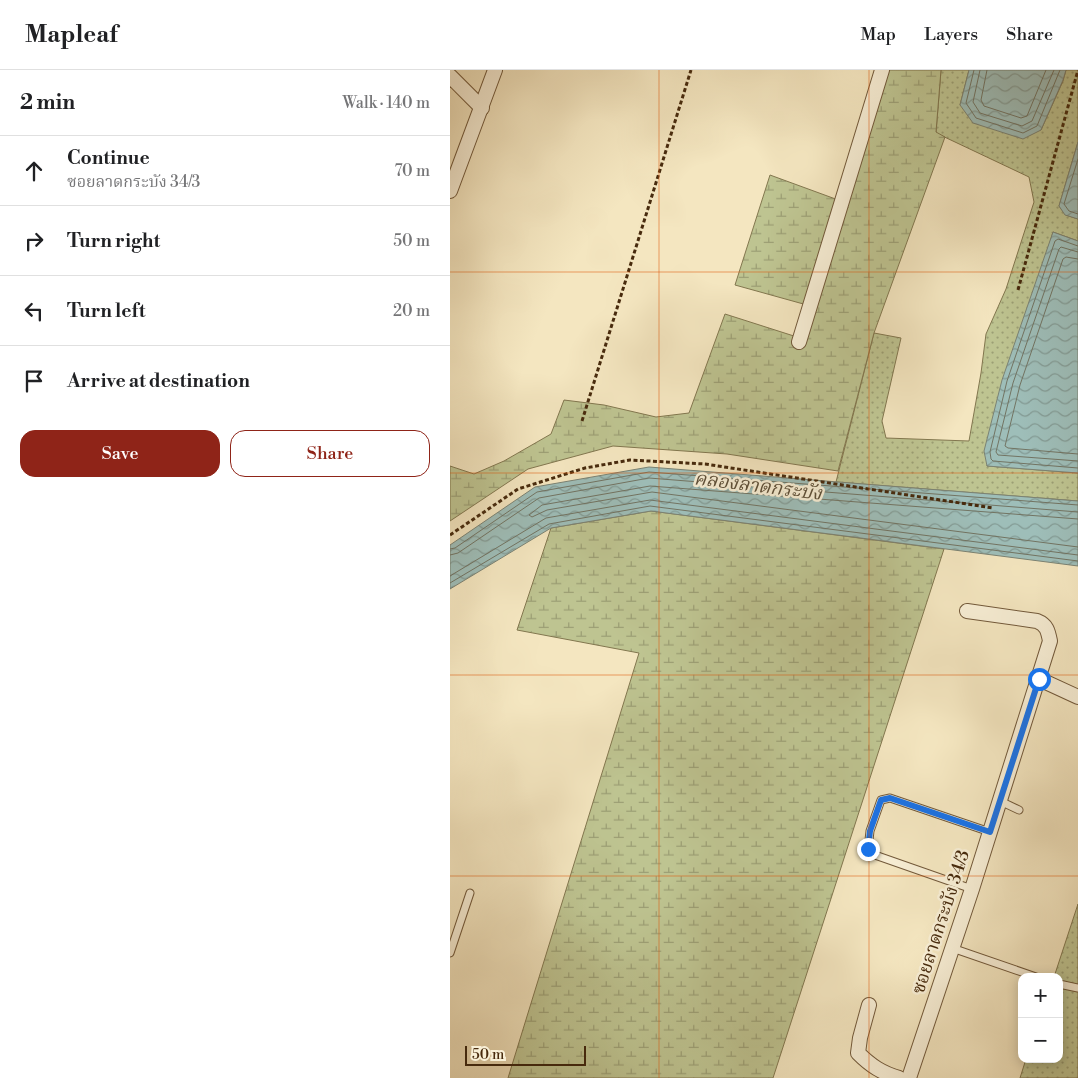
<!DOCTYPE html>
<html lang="en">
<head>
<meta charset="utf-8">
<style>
	body { margin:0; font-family:"Libre Bodoni","Noto Serif Thai",serif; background:#f2f2f2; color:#202124 }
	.controls { position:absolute; right:15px; bottom:15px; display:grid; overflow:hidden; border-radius:10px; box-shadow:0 2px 12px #0003 }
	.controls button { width:45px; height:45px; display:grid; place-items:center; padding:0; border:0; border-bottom:1px solid #e0e0e0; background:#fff; color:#202124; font:25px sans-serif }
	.scale { position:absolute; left:15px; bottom:12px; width:121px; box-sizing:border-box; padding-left:5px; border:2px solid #472a0d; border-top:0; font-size:14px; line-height:18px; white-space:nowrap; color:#472a0d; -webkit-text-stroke:4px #f8efd6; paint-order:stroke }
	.stop { position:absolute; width:15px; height:15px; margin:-11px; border:4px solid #1a73e8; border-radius:50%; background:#fff }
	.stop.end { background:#1a73e8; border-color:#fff; box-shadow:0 1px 5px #0008 }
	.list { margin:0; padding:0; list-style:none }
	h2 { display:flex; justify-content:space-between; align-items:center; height:65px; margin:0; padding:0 20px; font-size:21px }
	h2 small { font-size:16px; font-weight:400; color:#757577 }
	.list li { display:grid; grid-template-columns:32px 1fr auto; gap:15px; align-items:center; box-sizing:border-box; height:70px; padding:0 20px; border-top:1px solid #e0e0e0 }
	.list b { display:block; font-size:19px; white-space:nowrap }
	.list p { margin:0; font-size:16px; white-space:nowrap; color:#757577 }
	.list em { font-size:16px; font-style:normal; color:#757577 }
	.actions { display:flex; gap:10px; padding:15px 20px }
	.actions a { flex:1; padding:11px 0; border:1px solid #8f2418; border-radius:15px; text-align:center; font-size:18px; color:#8f2418 }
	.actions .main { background:#8f2418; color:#fff }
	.icon { flex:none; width:28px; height:28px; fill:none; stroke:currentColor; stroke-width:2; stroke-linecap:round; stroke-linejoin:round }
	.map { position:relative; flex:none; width:628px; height:1008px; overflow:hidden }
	header { display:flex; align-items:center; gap:30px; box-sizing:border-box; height:70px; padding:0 25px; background:#fff; border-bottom:1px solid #e0e0e0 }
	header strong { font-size:24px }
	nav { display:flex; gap:28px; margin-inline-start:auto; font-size:18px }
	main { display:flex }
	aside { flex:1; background:#fff }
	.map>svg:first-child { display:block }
</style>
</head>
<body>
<header>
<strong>Mapleaf</strong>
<nav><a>Map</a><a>Layers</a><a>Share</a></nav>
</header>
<main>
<aside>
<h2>2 min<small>Walk · 140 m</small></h2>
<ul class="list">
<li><svg class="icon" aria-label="ahead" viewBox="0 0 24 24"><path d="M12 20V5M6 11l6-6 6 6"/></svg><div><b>Continue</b><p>ซอยลาดกระบัง 34/3</p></div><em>70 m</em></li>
<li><svg class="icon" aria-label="right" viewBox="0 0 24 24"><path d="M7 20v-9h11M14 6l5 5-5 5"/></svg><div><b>Turn right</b></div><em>50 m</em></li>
<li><svg class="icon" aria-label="left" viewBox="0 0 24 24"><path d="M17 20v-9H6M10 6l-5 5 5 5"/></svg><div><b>Turn left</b></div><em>20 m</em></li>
<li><svg class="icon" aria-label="arrive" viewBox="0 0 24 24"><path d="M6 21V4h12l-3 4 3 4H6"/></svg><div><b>Arrive at destination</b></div></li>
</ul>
<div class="actions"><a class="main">Save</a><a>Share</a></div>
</aside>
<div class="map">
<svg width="628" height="1008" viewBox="0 0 628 1008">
	<defs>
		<pattern id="grass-dots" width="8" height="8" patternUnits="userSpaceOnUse" patternTransform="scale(1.25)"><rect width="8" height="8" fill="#bec491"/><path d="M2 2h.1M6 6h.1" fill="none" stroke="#9c9f75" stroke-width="1.8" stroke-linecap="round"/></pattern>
		<pattern id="wetland-marsh" width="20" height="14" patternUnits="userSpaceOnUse" patternTransform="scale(1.25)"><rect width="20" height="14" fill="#bec491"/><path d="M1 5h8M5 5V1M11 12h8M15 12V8" fill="none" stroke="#9c9f75"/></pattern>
		<pattern id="water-waves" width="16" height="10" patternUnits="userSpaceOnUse" patternTransform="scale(1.25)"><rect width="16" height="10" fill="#9ebeb9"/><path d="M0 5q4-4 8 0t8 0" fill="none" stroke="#839b95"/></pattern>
	</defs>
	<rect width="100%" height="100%" fill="#f4e6c0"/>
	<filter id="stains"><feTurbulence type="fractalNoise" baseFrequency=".004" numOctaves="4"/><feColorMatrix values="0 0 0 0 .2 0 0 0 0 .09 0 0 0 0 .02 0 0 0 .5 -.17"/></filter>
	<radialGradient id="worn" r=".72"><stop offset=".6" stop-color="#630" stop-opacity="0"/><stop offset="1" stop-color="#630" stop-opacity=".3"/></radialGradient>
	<g fill="url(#grass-dots)" stroke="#82774f">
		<path d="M491,0h28l-9,35 81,25 22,-49 3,-11h12v72l-19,64 7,9 12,4v22l-25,-9 -66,234 91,7v28l-242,-19 38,-149 27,5 -19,83 4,17 83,3 12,-68 5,-39 20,-45 28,-87 -5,-25 -93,-44z"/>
		<path d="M628,834v174h-58l6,-19h33v-82h-5z"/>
	</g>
	<g fill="url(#wetland-marsh)" stroke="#82774f">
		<path d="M433,0h58l-5,62 9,5 -71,196 -36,138 -111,-17 -114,-8 -85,23 -78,52v-55l24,8 30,-13 47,-27 13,-34 40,5 52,12 33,-4 36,-99 72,23 10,-32 -72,-20 35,-110 71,26z"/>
		<path d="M201,441l293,38 -171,529h-265l131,-425 -122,-23 34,-102z"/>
	</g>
	<g fill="url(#water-waves)" stroke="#7b8374">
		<path d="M519,0h97l-3,10 -22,50 -18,9 -50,-16 -13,-18z"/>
		<path d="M628,72v77l-13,-4 -6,-9z"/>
		<path d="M603,162l25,9v232l-91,-7 -3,-15 18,-71z"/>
		<path d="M199,397l429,34v65l-427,-55 -100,17 -101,61v-44l85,-58z"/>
	</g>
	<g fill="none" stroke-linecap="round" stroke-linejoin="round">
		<g stroke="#727463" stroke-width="1">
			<path d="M524,0l-8,33 10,15 47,15 14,-7 23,-56"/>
			<path d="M530,0l-7,32 7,11 42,13 10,-5 22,-51"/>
			<path d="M537,0l-6,30 3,6 37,12 6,-2 19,-46"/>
			<path d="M628,89l-14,45 5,7 9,3"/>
			<path d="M628,176l-20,-7 -3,2 -48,140 -17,71 1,7 2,2 85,7"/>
			<path d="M628,182l-17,-5 -2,2 -46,134 -17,69 2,3 80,6"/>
			<path d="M628,189l-12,-2 -3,2 -43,126 -15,61 3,2 70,6"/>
			<path d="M628,449l-428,-33 -108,19 -13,10 3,2 15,-7 105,-18 426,55"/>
			<path d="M0,479l5,-1 82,-56 112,-20 429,33"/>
			<path d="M0,485l8,-2 81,-55 110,-20 429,34"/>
			<path d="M0,506l96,-58 104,-18 428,55"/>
			<path d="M0,513l99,-59 101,-18 428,55"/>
		</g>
		<g stroke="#72593a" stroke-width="9">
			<g id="service">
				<path d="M550,731l19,9"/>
				<path d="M522,819l-100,-35 -4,-5 2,-18 11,-31 9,-2 100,34"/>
				<path d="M502,878l84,29"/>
				<path d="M0,883l20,-60"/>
				<path d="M609,914l19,4"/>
			</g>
		</g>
		<g stroke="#72593a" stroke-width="16">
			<g id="minor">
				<path d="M0,6l32,32"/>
				<path d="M0,121l45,-121"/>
				<path d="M349,272l83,-272"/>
				<path d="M589,609l39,18"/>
				<path d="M419,935l-9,33 -2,15c13,13 24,20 41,25"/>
				<path d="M459,1008l63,-189 78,-248c-2,-10 -3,-16 -13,-20l-70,-10"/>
			</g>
		</g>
		<g stroke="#472a0d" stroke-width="3" stroke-dasharray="4 2.5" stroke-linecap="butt">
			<path d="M568,220l60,-220"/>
			<path d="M132,351l109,-351"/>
			<path d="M0,465l68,-46 67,-21 45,-8 75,4 288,44"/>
		</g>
		<use href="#service" stroke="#f8efd6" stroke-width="7"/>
		<use href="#minor" stroke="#f8efd6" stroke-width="14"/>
	</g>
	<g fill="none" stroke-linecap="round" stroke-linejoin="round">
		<path stroke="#1a73e8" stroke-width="6" d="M418,779l2,-18 11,-31 9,-2 100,34 49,-153"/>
	</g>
	<path fill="none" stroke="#e0570c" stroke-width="1" stroke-opacity="0.55" d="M209,0v1008M419,0v1008M0,202h628M0,403h628M0,605h628M0,806h628"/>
	<g text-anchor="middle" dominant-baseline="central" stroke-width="5" stroke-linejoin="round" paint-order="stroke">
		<g font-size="18" fill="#472a0d" stroke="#f8efd6">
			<text transform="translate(491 852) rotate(-72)">ซอยลาดกระบัง 34/3</text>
		</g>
		<g font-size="19" font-style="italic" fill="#5d4f38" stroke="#f8efd6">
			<text transform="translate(308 416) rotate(7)">คลองลาดกระบัง</text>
		</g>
	</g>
	<rect width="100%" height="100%" filter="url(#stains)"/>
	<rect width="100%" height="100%" fill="url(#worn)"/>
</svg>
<div class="controls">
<button>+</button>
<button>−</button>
</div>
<div class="scale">50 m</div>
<div class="stop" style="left:589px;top:609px"></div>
<div class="stop end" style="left:418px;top:779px"></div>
</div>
</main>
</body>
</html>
